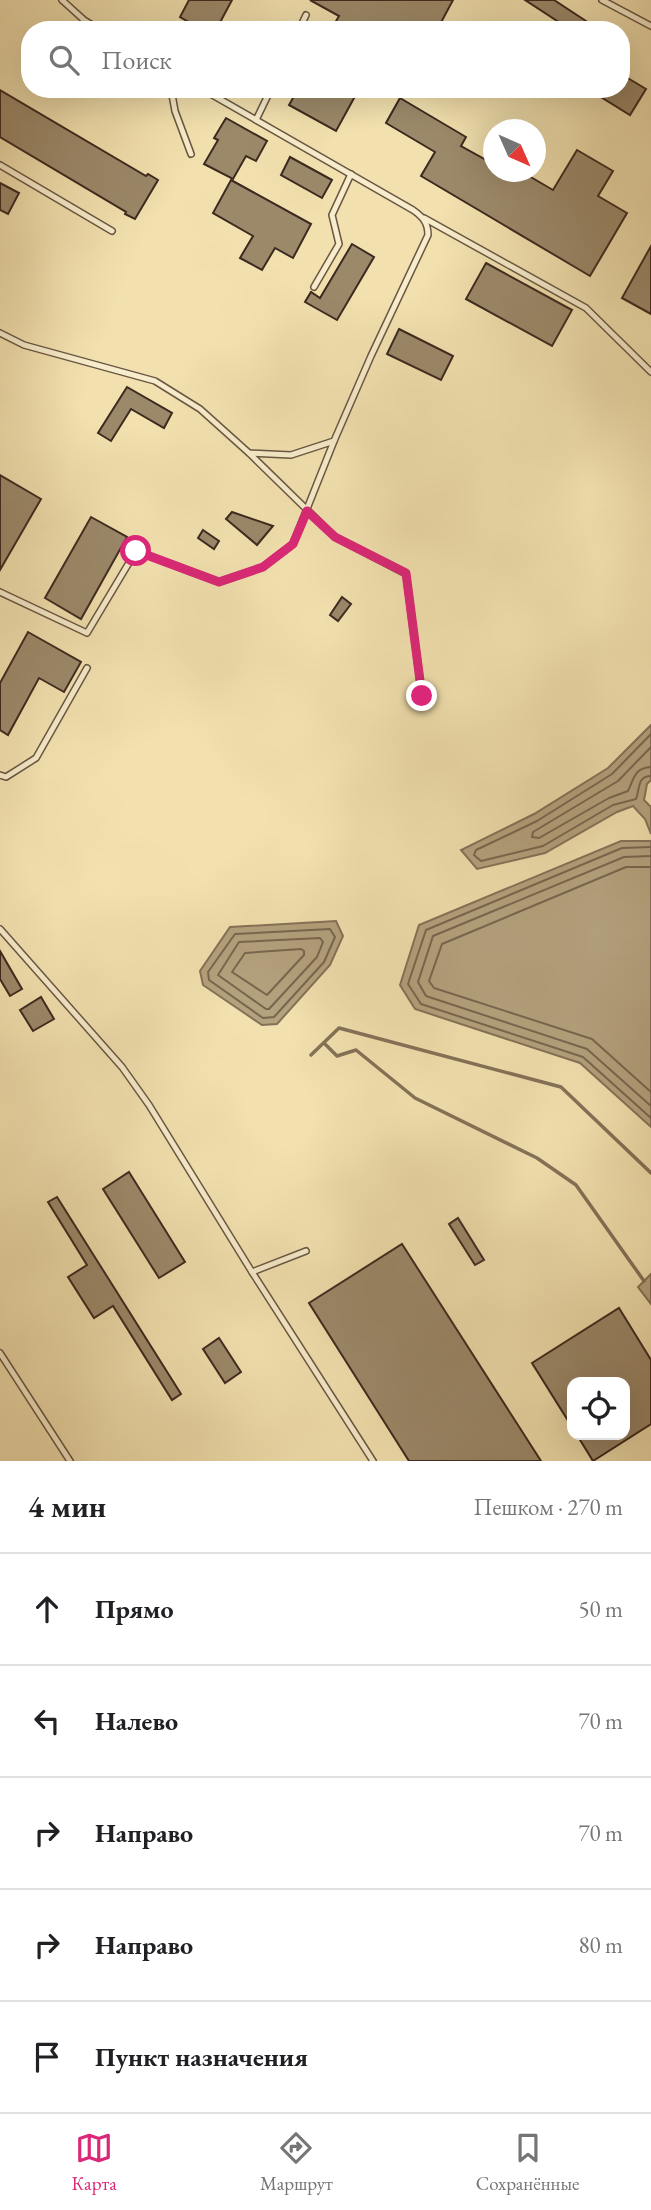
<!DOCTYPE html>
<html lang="ru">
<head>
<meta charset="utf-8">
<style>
	body { margin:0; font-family:"EB Garamond",serif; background:#f6f6f6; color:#202124 }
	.controls { position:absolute; right:21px; bottom:21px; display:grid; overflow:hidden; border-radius:14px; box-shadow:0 7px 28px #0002 }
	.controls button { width:63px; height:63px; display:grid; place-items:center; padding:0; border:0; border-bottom:2px solid #e0e0e0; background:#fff; color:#202124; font:35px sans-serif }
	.compass { position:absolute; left:483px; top:119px; width:63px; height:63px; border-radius:50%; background:#fff; box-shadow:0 7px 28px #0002; rotate:135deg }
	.stop { position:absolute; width:21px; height:21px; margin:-16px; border:5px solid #db2777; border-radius:50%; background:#fff }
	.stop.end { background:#db2777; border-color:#fff; box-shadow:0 2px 7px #0008 }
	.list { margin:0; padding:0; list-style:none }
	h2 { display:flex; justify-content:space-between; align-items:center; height:91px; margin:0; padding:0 28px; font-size:30px }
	h2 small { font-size:23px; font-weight:400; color:#757577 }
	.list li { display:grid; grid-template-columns:46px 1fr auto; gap:21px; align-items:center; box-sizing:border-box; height:112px; padding:0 28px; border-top:2px solid #e0e0e0 }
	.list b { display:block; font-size:26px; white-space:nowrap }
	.list em { font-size:23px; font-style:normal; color:#757577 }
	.icon { flex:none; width:38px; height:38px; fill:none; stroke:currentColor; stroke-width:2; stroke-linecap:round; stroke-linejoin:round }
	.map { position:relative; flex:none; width:651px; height:1461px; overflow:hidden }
	.search { position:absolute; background:#fff; box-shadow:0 7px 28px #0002; left:21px; right:21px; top:21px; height:77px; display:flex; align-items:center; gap:18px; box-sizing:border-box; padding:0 24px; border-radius:28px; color:#757577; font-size:26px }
	.sheet { height:651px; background:#fff }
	nav { display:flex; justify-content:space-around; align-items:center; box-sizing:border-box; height:98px; border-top:2px solid #e0e0e0; background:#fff; font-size:19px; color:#757577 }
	nav a { display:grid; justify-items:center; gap:4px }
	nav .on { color:#db2777 }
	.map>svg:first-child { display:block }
</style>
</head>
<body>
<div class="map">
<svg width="651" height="1461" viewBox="0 0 651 1461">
	<rect width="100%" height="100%" fill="#f2e1af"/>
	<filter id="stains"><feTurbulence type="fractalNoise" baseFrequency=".00286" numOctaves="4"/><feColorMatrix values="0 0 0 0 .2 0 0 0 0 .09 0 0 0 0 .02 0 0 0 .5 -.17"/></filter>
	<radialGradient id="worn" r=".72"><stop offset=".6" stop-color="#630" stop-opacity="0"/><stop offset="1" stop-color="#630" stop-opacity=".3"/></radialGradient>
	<g fill="#b4a27e" stroke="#847258" stroke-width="2">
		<path d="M651,725v55l-4,4 -3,16 7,7v27l-6,-15 -12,-13 -16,6 -72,41 -68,16 -16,-19 73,-36 74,-46z"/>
		<path d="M621,841h30v286l-71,-64 -165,-54 -15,-24 19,-60z"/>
		<path d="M336,921l7,15 -13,29 -53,59 -15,1 -59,-40 -3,-14 30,-44z"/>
		<path d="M651,1274v30l-13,-17z"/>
	</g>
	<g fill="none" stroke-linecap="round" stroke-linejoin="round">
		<g stroke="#78664e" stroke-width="2">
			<path d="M651,734l-39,40 -75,47 -61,29 -2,5 7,6 62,-15 70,-41 23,-6c4,-10 1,-23 15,-23"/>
			<path d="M651,747l-33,34 -85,51 -1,5 7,1 70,-40 19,-7c6,-12 6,-23 23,-24"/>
			<path d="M651,847l-29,1 -196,82 -18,54 13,20 162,53 68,61"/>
			<path d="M651,856l-27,1 -191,79 -15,46 8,14 161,53 64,57"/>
			<path d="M651,867h-25l-184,77 -13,37 5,7 158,51 59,53"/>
			<path d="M330,929l5,8 -11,25 -50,55 -11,1 -54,-38 -1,-8 27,-38z"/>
			<path d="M320,938l3,4 -6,15 -48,52h-3l-48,-34 21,-33z"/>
			<path d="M301,949l3,2v4l-37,40 -35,-23 13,-19z"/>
		</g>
		<g stroke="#847258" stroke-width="3.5">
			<path d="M324,1043l13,13 19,-6 59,48 122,60 39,27 68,96"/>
			<path d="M311,1055l28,-27 222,59 90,86"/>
		</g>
	</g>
	<g fill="#9b896a" stroke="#3c291f" stroke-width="2">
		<path d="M189,0h43l-16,30h-13l-23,-13z"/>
		<path d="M310,0h143l-16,30h-106l8,-14z"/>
		<path d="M525,0h29l32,21 -5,9h-10z"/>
		<path d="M621,74l25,15 -16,26 -42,-26h33z"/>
		<path d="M298,89h61l-23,42 -47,-26z"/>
		<path d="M0,90l146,86 2,-2 10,6 -23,39 -10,-5 1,-2 -126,-75z"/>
		<path d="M400,98l66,39 -5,9 27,15 6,-10v21h28l31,18 24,-40 36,21 -15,25 29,17 -37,63 -169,-100 14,-24 -49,-29z"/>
		<path d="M226,118l41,23 -11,20 -10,-5 -13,23 -29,-15 14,-24 -4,-2z"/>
		<path d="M290,157l42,23 -10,18 -41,-23z"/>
		<path d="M231,180l80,44 -18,34 -18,-10 -13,22 -22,-12 13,-22 -40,-23z"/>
		<path d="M0,183l19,10 -11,21 -8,-4z"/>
		<path d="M352,244l22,13 -37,63 -32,-18 6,-10 9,6z"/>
		<path d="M651,246v68l-29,-16z"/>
		<path d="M486,263l86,47 -20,36 -86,-47z"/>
		<path d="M399,329l54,27 -12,24 -54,-26z"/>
		<path d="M127,387l45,26 -8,15 -33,-19 -20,32 -13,-8z"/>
		<path d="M0,475l41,24 -41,71z"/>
		<path d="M232,512l41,14 -16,19 -31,-26z"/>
		<path d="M91,517l36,20 -46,82 -36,-21z"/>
		<path d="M203,530l16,11 -5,8 -16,-11z"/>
		<path d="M342,597l9,7 -13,17 -8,-6z"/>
		<path d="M28,632l53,30 -17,30 -25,-14 -31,57 -8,-5v-47z"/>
		<path d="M0,951l22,38 -12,7 -10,-17z"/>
		<path d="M41,997l13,22 -21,12 -13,-21z"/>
		<path d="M129,1172l56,90 -26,16 -56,-89z"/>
		<path d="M57,1197l124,197 -9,6 -59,-94 -19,12 -26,-41 19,-12 -39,-63z"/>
		<path d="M458,1218l26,42 -9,5 -26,-41z"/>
		<path d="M402,1244l139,217h-132l-100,-158z"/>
		<path d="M619,1308l32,52v64l-58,37 -16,-26h48v-53h-53v45l-40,-64z"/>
		<path d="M219,1338l22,34 -16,11 -22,-34z"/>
	</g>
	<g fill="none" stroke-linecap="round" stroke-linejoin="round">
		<g stroke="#6a5743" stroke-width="8">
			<g id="lane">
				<path d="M62,0l22,20 16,10"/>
				<path d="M602,0l49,26"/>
				<path d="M299,30l7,-15"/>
				<path d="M171,89l4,22 16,43"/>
				<path d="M256,120l15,-31"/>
				<path d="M0,165l112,66"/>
				<path d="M424,218l162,90 65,64"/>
				<path d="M314,287l25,-43 -7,-29 19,-41"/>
				<path d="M0,333l24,12 131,36 45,28 49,44 42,2 43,-14 37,-85 57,-121c0,-12 -5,-18 -15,-25l-211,-121"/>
				<path d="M249,453l86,84 71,37 16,122"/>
				<path d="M0,592l87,41 49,-82 83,31 44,-15 30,-23 41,-103"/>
				<path d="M0,775l6,2 30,-19 51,-90"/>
				<path d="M0,929l122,138 27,38 103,167 121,189"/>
				<path d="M252,1272l54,-21"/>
				<path d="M0,1353l70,108"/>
			</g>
		</g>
		<use href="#lane" stroke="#f7eccb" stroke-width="5"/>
	</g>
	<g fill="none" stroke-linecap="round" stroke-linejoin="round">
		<path stroke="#db2777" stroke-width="9" d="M136,551l83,31 44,-15 30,-23 14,-33 28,26 71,36 16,123"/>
	</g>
	<rect width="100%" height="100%" filter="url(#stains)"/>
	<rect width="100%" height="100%" fill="url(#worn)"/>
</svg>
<div class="controls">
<button><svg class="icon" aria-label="locate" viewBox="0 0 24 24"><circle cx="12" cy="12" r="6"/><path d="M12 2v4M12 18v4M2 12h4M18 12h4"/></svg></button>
</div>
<svg class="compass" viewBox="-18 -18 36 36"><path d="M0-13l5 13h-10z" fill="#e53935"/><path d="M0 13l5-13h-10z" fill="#757577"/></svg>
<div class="stop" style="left:136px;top:551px"></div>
<div class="stop end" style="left:422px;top:696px"></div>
<div class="search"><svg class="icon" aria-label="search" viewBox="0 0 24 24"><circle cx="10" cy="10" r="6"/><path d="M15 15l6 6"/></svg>Поиск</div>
</div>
<section class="sheet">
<h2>4 мин<small>Пешком · 270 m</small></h2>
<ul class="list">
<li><svg class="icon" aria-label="ahead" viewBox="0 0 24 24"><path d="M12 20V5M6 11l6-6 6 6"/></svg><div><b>Прямо</b></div><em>50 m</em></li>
<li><svg class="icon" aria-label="left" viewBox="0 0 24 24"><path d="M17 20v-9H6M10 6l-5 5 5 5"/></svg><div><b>Налево</b></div><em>70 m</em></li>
<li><svg class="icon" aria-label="right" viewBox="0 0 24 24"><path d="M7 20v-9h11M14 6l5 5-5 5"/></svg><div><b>Направо</b></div><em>70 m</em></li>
<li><svg class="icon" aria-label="right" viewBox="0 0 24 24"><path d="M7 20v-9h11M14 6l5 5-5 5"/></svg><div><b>Направо</b></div><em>80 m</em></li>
<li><svg class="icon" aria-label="arrive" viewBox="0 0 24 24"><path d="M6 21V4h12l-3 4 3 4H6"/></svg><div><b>Пункт назначения</b></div></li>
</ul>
</section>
<nav>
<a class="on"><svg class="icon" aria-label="map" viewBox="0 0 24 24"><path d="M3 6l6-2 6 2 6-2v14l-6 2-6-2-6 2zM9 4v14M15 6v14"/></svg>Карта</a>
<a><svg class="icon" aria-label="directions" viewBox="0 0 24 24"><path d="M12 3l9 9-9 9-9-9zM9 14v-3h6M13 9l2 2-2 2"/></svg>Маршрут</a>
<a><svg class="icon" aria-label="saved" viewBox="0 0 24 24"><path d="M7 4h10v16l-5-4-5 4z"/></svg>Сохранённые</a>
</nav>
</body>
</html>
